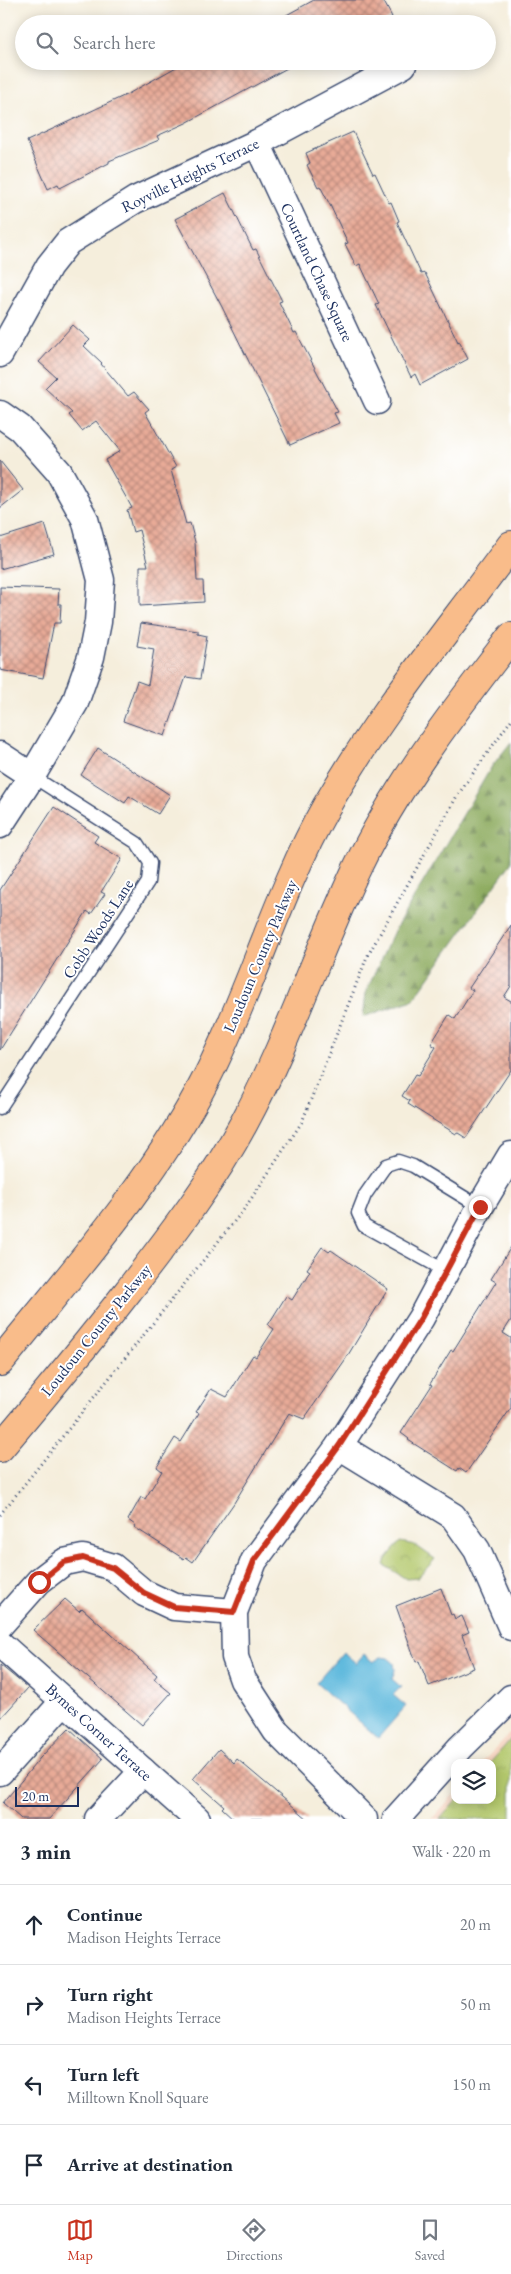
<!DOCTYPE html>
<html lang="en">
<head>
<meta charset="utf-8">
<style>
	body { margin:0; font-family:"EB Garamond",serif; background:#f2f2f3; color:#1f2937 }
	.controls { position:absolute; right:15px; bottom:15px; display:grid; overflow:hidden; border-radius:10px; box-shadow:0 2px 12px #0003 }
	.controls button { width:45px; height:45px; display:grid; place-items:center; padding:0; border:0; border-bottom:1px solid #e0e1e3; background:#fff; color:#1f2937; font:25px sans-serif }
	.scale { position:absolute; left:15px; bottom:12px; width:64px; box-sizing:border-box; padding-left:5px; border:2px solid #1b2f5e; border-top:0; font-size:14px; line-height:18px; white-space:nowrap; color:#1b2f5e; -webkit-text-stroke:4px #fff; paint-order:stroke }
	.stop { position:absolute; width:15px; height:15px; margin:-11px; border:4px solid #c8321e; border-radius:50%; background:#fff }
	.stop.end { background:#c8321e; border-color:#fff; box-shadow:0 1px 5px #0008 }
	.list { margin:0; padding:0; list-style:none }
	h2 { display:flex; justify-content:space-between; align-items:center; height:65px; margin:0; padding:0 20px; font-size:21px }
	h2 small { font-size:16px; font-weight:400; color:#747a83 }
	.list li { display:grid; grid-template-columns:32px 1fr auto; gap:15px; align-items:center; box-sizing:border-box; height:80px; padding:0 20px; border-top:1px solid #e0e1e3 }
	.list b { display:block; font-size:19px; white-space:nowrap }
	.list p { margin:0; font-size:16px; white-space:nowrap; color:#747a83 }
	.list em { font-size:16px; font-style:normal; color:#747a83 }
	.icon { flex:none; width:28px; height:28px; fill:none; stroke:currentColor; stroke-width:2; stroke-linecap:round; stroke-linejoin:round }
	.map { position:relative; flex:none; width:511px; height:1819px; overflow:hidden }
	.search { position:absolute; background:#fff; box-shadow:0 2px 12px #0003; left:15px; right:15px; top:15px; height:55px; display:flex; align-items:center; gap:12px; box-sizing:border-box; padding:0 18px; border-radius:28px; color:#747a83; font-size:19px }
	.sheet { height:385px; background:#fff }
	nav { display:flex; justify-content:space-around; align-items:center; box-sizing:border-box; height:70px; border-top:1px solid #e0e1e3; background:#fff; font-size:14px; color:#747a83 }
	nav a { display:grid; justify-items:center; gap:2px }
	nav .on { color:#c8321e }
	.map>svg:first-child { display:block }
</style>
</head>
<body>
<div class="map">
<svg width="511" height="1819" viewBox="0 0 511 1819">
	<defs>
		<pattern id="grass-tufts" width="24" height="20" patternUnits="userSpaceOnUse" patternTransform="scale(1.25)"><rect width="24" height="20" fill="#b3c86c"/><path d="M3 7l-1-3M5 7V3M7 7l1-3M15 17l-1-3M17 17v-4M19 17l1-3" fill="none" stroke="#99ac60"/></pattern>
		<pattern id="forest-firs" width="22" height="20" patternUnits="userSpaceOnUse" patternTransform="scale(1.25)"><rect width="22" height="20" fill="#8eac60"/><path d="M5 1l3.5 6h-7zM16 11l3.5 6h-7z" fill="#738c52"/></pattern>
		<pattern id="park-crowns" width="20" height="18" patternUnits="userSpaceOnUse" patternTransform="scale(1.25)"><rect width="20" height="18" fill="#b3c86c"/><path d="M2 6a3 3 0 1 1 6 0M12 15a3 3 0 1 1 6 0" fill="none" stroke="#99ac60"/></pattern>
		<pattern id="building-cross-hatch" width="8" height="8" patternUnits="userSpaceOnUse" patternTransform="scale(1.25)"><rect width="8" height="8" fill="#e8aa97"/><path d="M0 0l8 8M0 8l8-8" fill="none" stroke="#bb8b7e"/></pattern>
	</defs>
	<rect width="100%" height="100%" fill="#fff"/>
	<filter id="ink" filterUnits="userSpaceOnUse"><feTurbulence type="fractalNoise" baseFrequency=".02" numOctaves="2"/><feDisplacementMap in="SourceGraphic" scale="10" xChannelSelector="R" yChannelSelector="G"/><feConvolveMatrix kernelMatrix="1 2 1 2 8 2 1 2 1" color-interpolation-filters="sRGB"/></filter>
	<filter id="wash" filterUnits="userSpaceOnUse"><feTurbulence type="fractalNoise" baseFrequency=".0096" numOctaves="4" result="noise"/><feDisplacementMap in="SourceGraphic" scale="20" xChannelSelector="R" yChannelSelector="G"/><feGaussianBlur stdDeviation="1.12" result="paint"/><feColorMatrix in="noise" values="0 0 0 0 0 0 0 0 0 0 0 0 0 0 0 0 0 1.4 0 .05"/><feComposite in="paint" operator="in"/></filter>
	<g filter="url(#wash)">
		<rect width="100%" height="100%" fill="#f5eedc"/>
		<path fill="#f4d3c0" d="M511,1732v87h-79l23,-26v7h37v-37h-10z"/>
		<path fill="url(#grass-tufts)" stroke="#677c65" d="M511,1739v80h-71l17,-19h35v-37h-2z"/>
		<path fill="url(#forest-firs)" stroke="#546e5f" d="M511,742v121l-98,137 -50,17 3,-25 27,-59 99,-167z"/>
		<path fill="url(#park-crowns)" stroke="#677c65" d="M400,1542l15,3 20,14 -17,19 -12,1 -22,-14 2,-6z"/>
		<path fill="#5fb9dd" stroke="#3d749e" d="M343,1652l13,11 8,-9 9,8 8,-5 7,1 6,5 1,7 -3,9 9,8 -8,8 13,11 -28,32 -62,-55z"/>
		<g id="blocks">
			<g fill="url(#building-cross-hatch)">
				<path d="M314,0h69l9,17 -12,7h-110z"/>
				<path d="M187,61h113l-114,62 -29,13 2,4 -50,21v2l-49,25 -2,-4 -10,5 -21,-48 101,-47z"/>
				<path d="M353,132l20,42 2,-1 14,30 2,-1 8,19 -2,1 24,52 4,-1 33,69 1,-1 9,18 -48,26 -5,-11 -4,3 -35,-72 3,-1 -11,-23 -8,-17 -4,2 -11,-22 3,-1 -18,-38 -10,-19 -2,1 -11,-22 3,-2 -4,-10z"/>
				<path d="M225,193l28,57 3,-1 26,52 -3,1 15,31 2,-1 42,80 -4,1 5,10 -49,22 -68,-138 -47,-88z"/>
				<path d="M73,325l17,15 -6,6 18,17 -1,1 27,32 6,-4 15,17 -4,3 31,55 -5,3 15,54 4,-1 5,19 2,39h6l1,21 -64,4v-40h8l-9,-36 -6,2 -6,-22 5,-2 -27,-48 15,-9 -24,-30 -14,10 -13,-16 3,-2 -27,-25 11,-11 -17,-15z"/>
				<path d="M0,461l23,29 -23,18z"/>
				<path d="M45,524l9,30 -54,15v-31z"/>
				<path d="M0,587l59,2 -1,15h3l-1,19h-6l-11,55 -43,-8z"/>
				<path d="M141,623l57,8v3l9,2 -7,43 -14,-2 -21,59 -42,-15 14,-40 11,4 6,-36 -17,-3z"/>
				<path d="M98,748l72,47 -12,19 -29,-18 -4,7 -44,-28z"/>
				<path d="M54,807l44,29 -4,6 28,17 -21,33 4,2 -14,20 -4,-3 -87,139v-160z"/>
				<path d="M511,925v61l-7,11 7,4v69l-45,68 -8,-5 -2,1 -48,-30 2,-3 -8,-5 13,-21 3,1 18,-29 -5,-3 18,-29 6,4 18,-29 -4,-2z"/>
				<path d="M322,1247l7,5 2,-2 57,39 -43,71 -41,59 -15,-6 -55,90 -41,59 -7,-5 -2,2 -50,-32 1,-2 -7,-5 13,-23 4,2 17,-28 -5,-4 18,-29 6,4 18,-29 -3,-1 15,-23 16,8 26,-42 3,2 18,-28 -6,-4 18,-29 6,4 18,-29 -3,-2z"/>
				<path d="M511,1247v73l-8,13 8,5v70l-45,65 -7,-5 -2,3 -49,-31 1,-1 -8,-6 31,-48 -2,-1 21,-34 2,1 43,-69 -5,-3z"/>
				<path d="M441,1588l10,27 2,-1 2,5 7,-3 7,16 -7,3 12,33 -45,18 -10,-25 -3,1 -20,-56z"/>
				<path d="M65,1599l14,12 3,-3 58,52 17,15 -3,4 17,14 -29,32 -109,-95z"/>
				<path d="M0,1665l28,23 -28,31z"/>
				<path d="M69,1728l34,31 -54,60h-28l-18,-16 37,-45z"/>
				<path d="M219,1749l15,14 3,-4 71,60h-74l-12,-11 2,-2 -31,-27z"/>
			</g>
		</g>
	</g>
	<g filter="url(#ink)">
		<use href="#blocks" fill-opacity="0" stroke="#3c4c71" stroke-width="1"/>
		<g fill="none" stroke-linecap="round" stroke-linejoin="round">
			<g stroke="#3c4c71" stroke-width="15">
				<g id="lane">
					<path d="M0,1108l148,-226 2,-19 -13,-20 -105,-67"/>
					<path d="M446,1271l-82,-45 -6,-13 7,-18 21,-30 12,-4 15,5 67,41"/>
				</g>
			</g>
			<g stroke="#3c4c71" stroke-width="29">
				<g id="street">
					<path d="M257,143l120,258"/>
					<path d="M0,354l49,-88 19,-24 67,-42 122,-57 146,-78"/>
					<path d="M0,414l20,14 39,44 26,47 16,61 -3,42 -7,35 -16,46 -43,73 -32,49"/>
					<path d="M0,755l32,21"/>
					<path d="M339,1446l114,70 24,34 34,77"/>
					<path d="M0,1625l39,-44 25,-19 19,-4 30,9 31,26 30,14 60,5"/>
					<path d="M0,1644l197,175"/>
					<path d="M0,1772l64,-71"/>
					<path d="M98,1819l45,-48"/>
					<path d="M364,1819l-88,-88 -33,-51 -8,-23 -1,-45 20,-51 85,-115 82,-128 59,-111 31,-52"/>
					<path d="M396,1819l65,-72 50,-49"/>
				</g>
			</g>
			<g stroke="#3c4c71" stroke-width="30">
				<g id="primary">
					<path d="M0,1362c74,-92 155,-182 208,-287 44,-87 70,-183 118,-268 53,-93 122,-176 185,-262"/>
					<path d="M0,1448c44,-52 87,-104 129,-158 41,-53 83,-107 115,-167 45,-83 73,-172 114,-257 40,-83 97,-156 153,-229"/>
				</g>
			</g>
			<path stroke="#3c4c71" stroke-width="3" stroke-dasharray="1 4" stroke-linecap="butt" d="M0,1515l245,-307 57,-86 65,-165 90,-161 54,-76"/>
			<use href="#lane" stroke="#fff" stroke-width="12"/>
			<use href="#street" stroke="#fff" stroke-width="26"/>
			<use href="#primary" stroke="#f9bc8a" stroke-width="28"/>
		</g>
	</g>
	<g fill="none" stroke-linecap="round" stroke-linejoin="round" filter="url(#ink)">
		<path stroke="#c8321e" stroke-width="6" d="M39,1582l25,-20 19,-4 30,10 31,25 30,14 60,5 20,-51 85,-115 82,-128 59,-111"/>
	</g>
	<g text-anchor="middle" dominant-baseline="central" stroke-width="4" stroke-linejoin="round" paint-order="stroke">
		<g font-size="16" fill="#1b2f5e" stroke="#fff">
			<text transform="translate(190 175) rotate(-26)">Royville Heights Terrace</text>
			<text transform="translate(317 272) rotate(65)">Courtland Chase Square</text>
			<text transform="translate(98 929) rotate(-57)">Cobb Woods Lane</text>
			<text transform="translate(260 956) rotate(-67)">Loudoun County Parkway</text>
			<text transform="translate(96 1330) rotate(-51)">Loudoun County Parkway</text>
			<text transform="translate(99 1732) rotate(42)">Bymes Corner Terrace</text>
		</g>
	</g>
</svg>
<div class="controls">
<button><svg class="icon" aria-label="layers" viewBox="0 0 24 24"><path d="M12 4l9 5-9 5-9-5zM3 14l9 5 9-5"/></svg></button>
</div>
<div class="scale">20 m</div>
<div class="stop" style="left:39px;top:1582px"></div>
<div class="stop end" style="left:480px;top:1207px"></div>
<div class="search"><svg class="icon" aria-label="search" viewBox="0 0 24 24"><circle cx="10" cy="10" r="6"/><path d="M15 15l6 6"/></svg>Search here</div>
</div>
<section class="sheet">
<h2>3 min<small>Walk · 220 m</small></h2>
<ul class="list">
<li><svg class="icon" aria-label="ahead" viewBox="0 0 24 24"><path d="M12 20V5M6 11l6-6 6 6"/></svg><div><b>Continue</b><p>Madison Heights Terrace</p></div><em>20 m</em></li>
<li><svg class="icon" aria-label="right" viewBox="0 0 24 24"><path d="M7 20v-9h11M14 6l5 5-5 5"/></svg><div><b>Turn right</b><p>Madison Heights Terrace</p></div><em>50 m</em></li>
<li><svg class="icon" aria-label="left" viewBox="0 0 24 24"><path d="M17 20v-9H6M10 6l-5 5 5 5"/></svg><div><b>Turn left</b><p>Milltown Knoll Square</p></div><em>150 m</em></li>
<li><svg class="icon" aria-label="arrive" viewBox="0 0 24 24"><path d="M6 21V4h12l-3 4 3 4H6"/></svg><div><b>Arrive at destination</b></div></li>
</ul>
</section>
<nav>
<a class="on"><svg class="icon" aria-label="map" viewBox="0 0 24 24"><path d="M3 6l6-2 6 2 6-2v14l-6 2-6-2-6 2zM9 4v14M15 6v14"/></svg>Map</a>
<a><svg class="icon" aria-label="directions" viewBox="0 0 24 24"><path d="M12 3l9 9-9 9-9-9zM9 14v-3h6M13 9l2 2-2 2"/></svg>Directions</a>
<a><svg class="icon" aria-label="saved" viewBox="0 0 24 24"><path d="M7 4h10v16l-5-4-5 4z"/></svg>Saved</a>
</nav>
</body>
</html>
